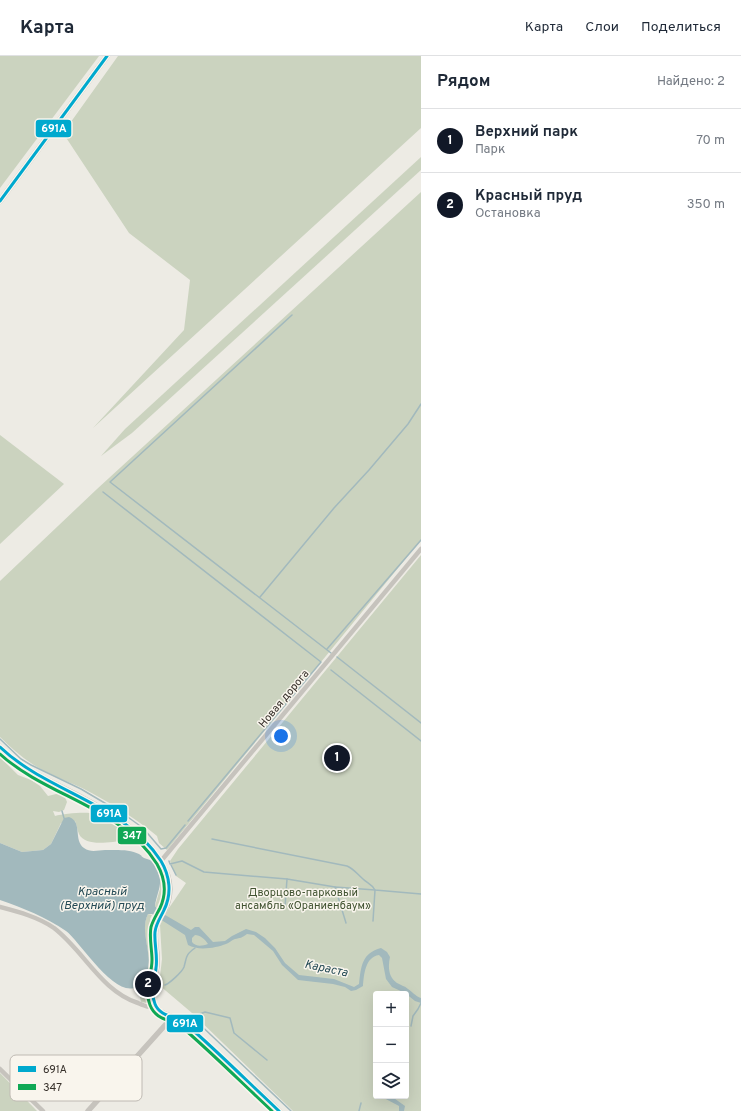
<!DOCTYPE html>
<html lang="ru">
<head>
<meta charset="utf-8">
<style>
	body { margin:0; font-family:Overpass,sans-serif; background:#f2f2f3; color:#1f2937 }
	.controls { position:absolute; right:12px; bottom:12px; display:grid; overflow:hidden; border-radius:4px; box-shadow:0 4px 16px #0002 }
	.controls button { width:36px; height:36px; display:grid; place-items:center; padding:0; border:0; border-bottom:1px solid #e0e1e3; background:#fff; color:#1f2937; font:20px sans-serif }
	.you { position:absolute; left:281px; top:680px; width:14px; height:14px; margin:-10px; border:3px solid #fff; border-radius:50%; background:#1a73e8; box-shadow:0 0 0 6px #1a73e833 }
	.badge { display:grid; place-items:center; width:26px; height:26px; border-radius:50%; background:#111827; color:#fff; font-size:13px; font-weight:700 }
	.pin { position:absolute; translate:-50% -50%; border:2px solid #fff; box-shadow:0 1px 4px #0006 }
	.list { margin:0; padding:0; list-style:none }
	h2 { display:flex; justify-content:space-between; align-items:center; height:52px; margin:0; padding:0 16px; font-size:17px }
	h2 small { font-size:13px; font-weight:400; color:#747a83 }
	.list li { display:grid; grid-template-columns:26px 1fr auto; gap:12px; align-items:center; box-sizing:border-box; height:64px; padding:0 16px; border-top:1px solid #e0e1e3 }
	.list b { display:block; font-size:15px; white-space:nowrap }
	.list p { margin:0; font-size:13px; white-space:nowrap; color:#747a83 }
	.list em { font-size:13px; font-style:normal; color:#747a83 }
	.icon { flex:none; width:22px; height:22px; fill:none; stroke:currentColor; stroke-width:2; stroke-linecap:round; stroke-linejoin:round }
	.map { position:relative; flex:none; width:421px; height:1055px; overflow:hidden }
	header { display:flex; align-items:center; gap:24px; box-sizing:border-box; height:56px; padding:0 20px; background:#fff; border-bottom:1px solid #e0e1e3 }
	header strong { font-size:19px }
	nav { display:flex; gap:22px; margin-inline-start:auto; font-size:14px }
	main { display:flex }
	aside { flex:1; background:#fff }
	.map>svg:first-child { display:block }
</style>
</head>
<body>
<header>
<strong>Карта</strong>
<nav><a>Карта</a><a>Слои</a><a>Поделиться</a></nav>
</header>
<main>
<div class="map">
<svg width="421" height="1055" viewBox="0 0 421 1055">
	<rect width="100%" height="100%" fill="#edebe4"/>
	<g fill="#cbd3bf" fill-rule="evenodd">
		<path d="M0,0h99l-99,132z"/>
		<path d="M118,0h303v72l-328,300 91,-98 6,-50 -61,-47 -66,-100z"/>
		<path d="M421,101v13l-289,263 -31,23 24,-27z"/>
		<path d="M421,136v348l-254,310 -8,-7 -2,-7c-23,-19 -48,-34 -75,-48 -10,-5 -22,-9 -33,-15 -20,-9 -34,-21 -49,-36v-156l97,-92z"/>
		<path d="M0,379l64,49 -64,60z"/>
		<path d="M421,499v556h-128l-101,-98 -33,-28 3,-26 -2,-34 9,-17 17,-25 -10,-7 -6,-15 8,-12zM376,938h30v102h-30z"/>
		<path d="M0,701l18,18 13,5 9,6 8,10 8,-2 8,1 3,7 -3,8 -5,2 -6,-1 2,5c11,-3 37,-5 47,-1 16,7 30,19 43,30 -6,-1 -14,-4 -21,-4 -12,0 -38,7 -45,-7 -2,-4 -2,-9 -4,-13l-14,2 -10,21 -8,6 -21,2 -22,-9z"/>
		<path d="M160,823h5l2,17 -4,9 -4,-1 -2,4 -2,-2 5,-17z"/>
		<path d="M148,858l4,1 -2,4c3,6 1,12 1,18 0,13 3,25 0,38l-3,3 -2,12 4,1 3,13 -12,-2 -2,-9 -4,-5c29,-23 1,-50 13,-74z"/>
		<path d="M0,1017l37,38h-37z"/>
	</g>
	<g fill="#a2b9bd" fill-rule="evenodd">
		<path d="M69,761c14,5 4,23 15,31 7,5 14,2 21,2 11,0 25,-1 34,4 5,3 0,1 5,4 2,1 4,1 6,2 5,3 9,13 10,18 1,10 -4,18 -5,28l5,6 31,18 4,-3h4l14,15 12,-1 7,-5 14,-7 10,3 9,6 10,10 10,15 14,12 35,4 20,8 5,-3c2,-18 3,-31 22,-36l6,4 3,5c-2,9 -2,20 7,26 3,2 8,3 11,6 5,3 7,7 13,9v5l-6,-2 -10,-8 -13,-6 -6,-8 -4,-21 -3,-3c-14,2 -15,20 -16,31l-7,4 -5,1 -6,-4 -12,-3 -35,-4 -16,-15 -9,-14 -19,-16 -7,-1c-5,4 -7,4 -12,5 -3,1 -6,4 -9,5 -10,4 -28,7 -38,1l-3,-10 -33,-21h-4c-10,20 9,44 -4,65 -20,35 -63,-37 -78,-48 -20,-14 -43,-23 -66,-31v-57l22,9 21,-2 8,-6 13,-26zM195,879c5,0 10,4 13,9 -6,2 -12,3 -16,-2v-4z"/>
		<path d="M382,1040h9l14,10 -1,5h-5v-5l-17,-9z"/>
	</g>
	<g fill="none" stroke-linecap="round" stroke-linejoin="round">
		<g stroke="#a2b9bd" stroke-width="1.5">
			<path d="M292,259l-182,167 221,171"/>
			<path d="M103,436l218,170 -133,159"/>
			<path d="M260,541l74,-89 35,-38 39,-46 13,-20"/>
			<path d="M327,593l94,-109"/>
			<path d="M337,601l84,66"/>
			<path d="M331,614l90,71"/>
			<path d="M0,683l21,20 10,6 50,24 44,26 18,13 18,21 5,-1 19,-23"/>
			<path d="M64,739l11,5"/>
			<path d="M62,755l2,7"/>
			<path d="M212,783l135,27c7,3 10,8 16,13 4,4 9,5 12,11l46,4"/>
			<path d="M169,805l1,3 12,-3 22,11 83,7 48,8"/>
			<path d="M171,809l5,10"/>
			<path d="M285,851l2,-28"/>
			<path d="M346,867l-11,-36 40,3 -2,31"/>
			<path d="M165,929c5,-2 17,-13 19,-18 3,-10 1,-12 11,-19"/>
			<path d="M411,970l2,-10 5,-7 3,-6"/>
			<path d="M267,1004l-33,-27 -4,-15 -25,-6 -13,5 99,94"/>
			<path d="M359,1055l2,-8"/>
		</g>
		<g stroke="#c6c3bd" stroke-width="4.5">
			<path d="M161,805l260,-312"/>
			<path d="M0,851c19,5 38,10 54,21 30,23 47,63 84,75 7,3 11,5 18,3"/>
			<path d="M0,1013l43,42"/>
		</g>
		<path stroke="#c6c3bd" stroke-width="5.5" d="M88,1055l79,-88 2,-7"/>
		<g stroke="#b7b3ae" stroke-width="6">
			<path d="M0,145l107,-145"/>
			<path d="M0,691c8,8 17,15 26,21 45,28 104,45 134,92 11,17 13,33 4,51 -3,5 -7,11 -8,16 -3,12 1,22 1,34 0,14 -10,34 0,47 5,8 17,8 24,13 3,1 5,3 7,5l91,85"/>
		</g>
		<g stroke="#f9f5ed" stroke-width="6">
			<g id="bus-1">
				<path d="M0,145l107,-145"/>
				<path d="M0,691c48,46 124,56 161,114 9,15 11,33 3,49 -3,7 -8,13 -9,22 -1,12 3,24 1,36 -1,11 -6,24 -1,36 5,13 21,12 31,20 32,28 62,58 93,87"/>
			</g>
		</g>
		<g stroke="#f9f5ed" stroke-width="6">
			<path id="bus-2" d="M0,698c47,43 122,53 157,110 8,14 10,29 3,44 -3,6 -7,12 -9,19 -2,11 1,22 1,33 0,15 -8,30 -2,45 6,16 22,14 33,23 31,27 59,55 89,83"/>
		</g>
		<use href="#bus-1" stroke="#00a9ce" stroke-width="3"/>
		<use href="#bus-2" stroke="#10a855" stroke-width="3"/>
	</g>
	<g text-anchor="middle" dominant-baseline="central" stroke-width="3" stroke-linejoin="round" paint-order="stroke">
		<g font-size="11" fill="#37312b" stroke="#f9f5ed">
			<text transform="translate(284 643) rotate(-50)">Новая дорога</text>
		</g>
		<g font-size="11" fill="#415331" stroke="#f9f5ed">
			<text x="303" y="837">Дворцово-парковый<tspan x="303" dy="13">ансамбль «Ораниенбаум»</tspan></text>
		</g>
		<g font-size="12" font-style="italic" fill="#244a55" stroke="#f9f5ed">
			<text x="102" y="836">Красный<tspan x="102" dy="14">(Верхний) пруд</tspan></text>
			<text transform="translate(326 913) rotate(12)">Караста</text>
		</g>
	</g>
	<rect x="10" y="999" width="132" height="46" rx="6" fill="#f9f5ed" stroke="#bfbab3" stroke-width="1"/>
	<rect x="18" y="1010" width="18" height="6" fill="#00a9ce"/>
	<rect x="18" y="1028" width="18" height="6" fill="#10a855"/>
	<g font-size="11" fill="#37312b">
		<text x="43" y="1017">691А</text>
		<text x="43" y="1035">347</text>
	</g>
	<g stroke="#f9f5ed" stroke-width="1.5">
		<rect x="35" y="63" width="37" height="19" rx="4" fill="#00a9ce"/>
		<rect x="90" y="748" width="38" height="19" rx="4" fill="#00a9ce"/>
		<rect x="117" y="770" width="30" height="19" rx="4" fill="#10a855"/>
		<rect x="166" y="958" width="38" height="19" rx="4" fill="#00a9ce"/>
	</g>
	<g font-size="11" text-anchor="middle" font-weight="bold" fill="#fff">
		<text x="54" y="76">691А</text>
		<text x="109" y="761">691А</text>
		<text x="132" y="783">347</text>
		<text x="185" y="971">691А</text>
	</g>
</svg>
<div class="controls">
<button>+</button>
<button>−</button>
<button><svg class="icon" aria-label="layers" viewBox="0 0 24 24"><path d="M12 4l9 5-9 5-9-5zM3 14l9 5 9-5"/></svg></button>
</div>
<div class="you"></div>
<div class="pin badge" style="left:337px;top:702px">1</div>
<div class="pin badge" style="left:148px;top:928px">2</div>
</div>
<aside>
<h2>Рядом<small>Найдено: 2</small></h2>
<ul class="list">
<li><span class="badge">1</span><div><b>Верхний парк</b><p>Парк</p></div><em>70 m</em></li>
<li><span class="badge">2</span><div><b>Красный пруд</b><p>Остановка</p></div><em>350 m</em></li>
</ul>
</aside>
</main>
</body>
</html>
